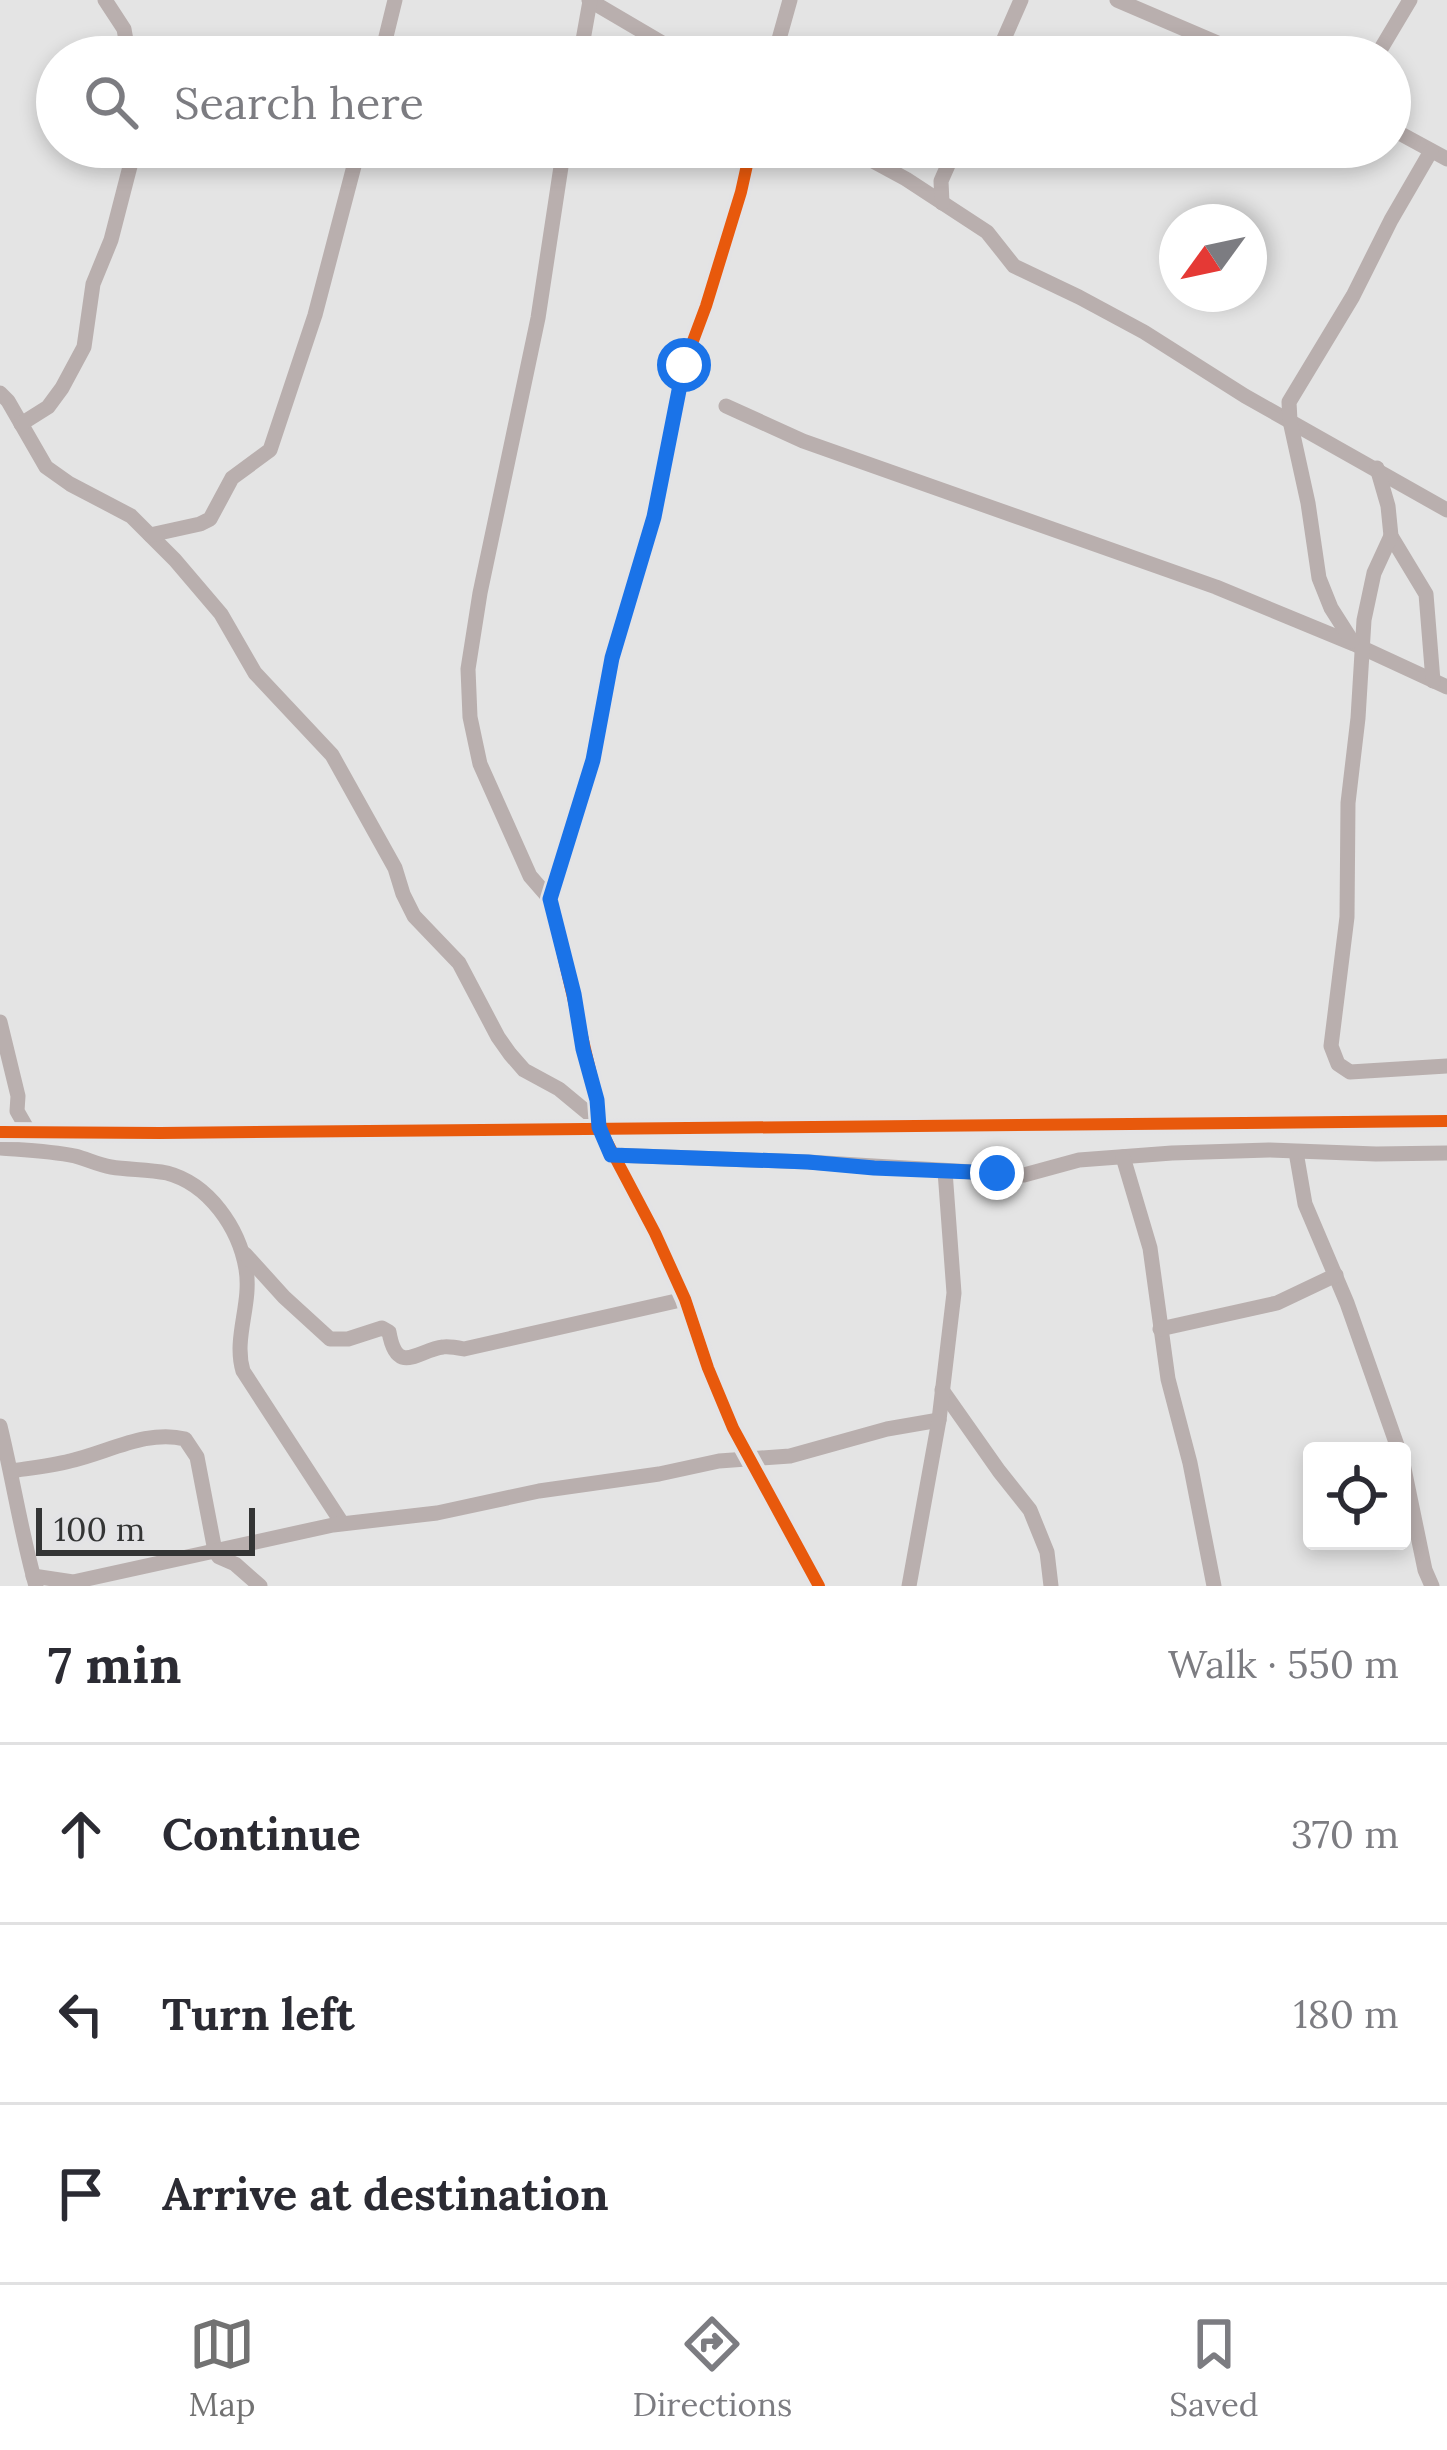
<!DOCTYPE html>
<html lang="en">
<head>
<meta charset="utf-8">
<style>
	body { margin:0; font-family:Lora,serif; background:#f7f7f7; color:#2b2b33 }
	.controls { position:absolute; right:36px; bottom:36px; display:grid; overflow:hidden; border-radius:12px; box-shadow:0 6px 18px #0003 }
	.controls button { width:108px; height:108px; display:grid; place-items:center; padding:0; border:0; border-bottom:3px solid #e1e1e2; background:#fff; color:#2b2b33; font:60px sans-serif }
	.compass { position:absolute; left:1159px; top:204px; width:108px; height:108px; border-radius:50%; background:#fff; box-shadow:0 6px 18px #0003; rotate:237deg }
	.scale { position:absolute; left:36px; bottom:30px; width:219px; box-sizing:border-box; padding-left:12px; border:6px solid #343535; border-top:0; font-size:33px; line-height:42px; white-space:nowrap; color:#343535; -webkit-text-stroke:9px #e3e3e5; paint-order:stroke }
	.stop { position:absolute; width:36px; height:36px; margin:-27px; border:9px solid #1a73e8; border-radius:50%; background:#fff }
	.stop.end { background:#1a73e8; border-color:#fff; box-shadow:0 3px 12px #0008 }
	.list { margin:0; padding:0; list-style:none }
	h2 { display:flex; justify-content:space-between; align-items:center; height:156px; margin:0; padding:0 48px; font-size:51px }
	h2 small { font-size:39px; font-weight:400; color:#7c7c81 }
	.list li { display:grid; grid-template-columns:78px 1fr auto; gap:36px; align-items:center; box-sizing:border-box; height:180px; padding:0 48px; border-top:3px solid #e1e1e2 }
	.list b { display:block; font-size:45px; white-space:nowrap }
	.list em { font-size:39px; font-style:normal; color:#7c7c81 }
	.icon { flex:none; width:66px; height:66px; fill:none; stroke:currentColor; stroke-width:2; stroke-linecap:round; stroke-linejoin:round }
	.map { position:relative; flex:none; width:1447px; height:1586px; overflow:hidden }
	.search { position:absolute; background:#fff; box-shadow:0 6px 18px #0003; left:36px; right:36px; top:36px; height:132px; display:flex; align-items:center; gap:30px; box-sizing:border-box; padding:0 42px; border-radius:66px; color:#7c7c81; font-size:45px }
	.sheet { height:696px; background:#fff }
	nav { display:flex; justify-content:space-around; align-items:center; box-sizing:border-box; height:168px; border-top:3px solid #e1e1e2; background:#fff; font-size:33px; color:#7c7c81 }
	nav a { display:grid; justify-items:center; gap:6px }
	nav .on { color:#727272 }
	.map>svg:first-child { display:block }
</style>
</head>
<body>
<div class="map">
<svg width="1447" height="1586" viewBox="0 0 1447 1586">
	<rect width="100%" height="100%" fill="#e4e4e4"/>
	<g fill="none" stroke-linecap="round" stroke-linejoin="round">
		<g stroke="#b9afae" stroke-width="15">
			<path d="M105,0l19,29 5,28"/>
			<path d="M589,0l97,57"/>
			<path d="M1117,0l133,57"/>
			<path d="M381,57l14,-57"/>
			<path d="M580,57l10,-56"/>
			<path d="M774,57l16,-57"/>
			<path d="M996,57l25,-57"/>
			<path d="M1376,57l34,-57"/>
			<path d="M1390,128l57,31"/>
			<path d="M751,147l-10,45 -35,114 -22,59 -30,152 -42,141 -19,101 -43,140 47,201 2,27 56,106 30,66 23,69 25,60 86,158"/>
			<path d="M847,147l59,32 81,53 27,34 65,31 65,35 101,64 202,114"/>
			<path d="M942,203l-1,-22 15,-34"/>
			<path d="M0,393l8,8 38,66 24,17 61,32 44,44 46,54 34,59 77,82 63,113 8,26 11,22 45,47 39,74 12,17 14,16 35,19 29,24 10,4"/>
			<path d="M726,406l77,35 413,146 138,57 93,43"/>
			<path d="M21,424l27,-17 14,-19 22,-41 9,-63 18,-44 24,-93"/>
			<path d="M1377,468l11,38 3,30 35,58 7,87"/>
			<path d="M150,535l50,-11 10,-5 22,-41 38,-28 45,-135 44,-168"/>
			<path d="M1391,536l-17,37 -10,47 -6,98 -10,85 -1,114 -16,129 7,18 12,8 97,-6"/>
			<path d="M1352,641l-21,-33 -12,-30 -11,-75 -18,-82 -1,-19 64,-106 38,-76 40,-69"/>
			<path d="M550,899l-20,-23 -50,-112 -10,-47 -2,-48 12,-76 58,-275 26,-171"/>
			<path d="M0,1022l18,74 -1,15 12,21"/>
			<path d="M0,1132l160,1 1287,-12"/>
			<path d="M0,1148c25,2 50,3 75,8 12,3 23,9 36,11 18,3 37,2 56,6 42,11 72,55 79,96 6,35 -13,69 -3,102l99,152"/>
			<path d="M1296,1152l9,52 42,99 52,148"/>
			<path d="M612,1155l196,7 216,13 55,-15 93,-7 97,-3 107,4 71,-1"/>
			<path d="M1123,1157l27,91 18,131 22,84 24,123"/>
			<path d="M245,1254l39,43 46,42h18l34,-11 7,4c8,45 29,18 54,15 5,-1 16,1 21,2l221,-50"/>
			<path d="M1160,1329l117,-26 59,-28"/>
			<path d="M942,1390l57,81 31,39 17,42 4,34"/>
			<path d="M0,1426c13,53 21,107 36,160"/>
			<path d="M1402,1459l23,111 7,16"/>
			<path d="M11,1471c20,-3 40,-5 59,-10 37,-8 77,-32 115,-22l12,18 18,94 4,6 16,7 25,22"/>
			<path d="M33,1576l40,6 260,-57 104,-12 102,-22 120,-17 60,-13 71,-5 97,-27 52,-9"/>
			<path d="M909,1586l30,-166 15,-127 -9,-122"/>
		</g>
		<g stroke="#e3e3e5" stroke-width="20">
			<g id="cycleway">
				<path d="M751,147l-10,45 -35,114 -22,59 -30,152 -42,141 -19,101 -43,140 47,201 2,27 56,106 30,66 23,69 25,60 86,158"/>
				<path d="M0,1132l160,1 1287,-12"/>
			</g>
		</g>
		<use href="#cycleway" stroke="#e8590c" stroke-width="12"/>
	</g>
	<g fill="none" stroke-linecap="round" stroke-linejoin="round">
		<path stroke="#1a73e8" stroke-width="15" d="M684,365l-30,152 -42,141 -19,102 -43,139 24,95 9,55 14,51 2,27 12,28 197,7 66,6 123,5"/>
	</g>
</svg>
<div class="controls">
<button><svg class="icon" aria-label="locate" viewBox="0 0 24 24"><circle cx="12" cy="12" r="6"/><path d="M12 2v4M12 18v4M2 12h4M18 12h4"/></svg></button>
</div>
<svg class="compass" viewBox="-18 -18 36 36"><path d="M0-13l5 13h-10z" fill="#e53935"/><path d="M0 13l5-13h-10z" fill="#7c7c81"/></svg>
<div class="scale">100 m</div>
<div class="stop" style="left:684px;top:365px"></div>
<div class="stop end" style="left:997px;top:1173px"></div>
<div class="search"><svg class="icon" aria-label="search" viewBox="0 0 24 24"><circle cx="10" cy="10" r="6"/><path d="M15 15l6 6"/></svg>Search here</div>
</div>
<section class="sheet">
<h2>7 min<small>Walk · 550 m</small></h2>
<ul class="list">
<li><svg class="icon" aria-label="ahead" viewBox="0 0 24 24"><path d="M12 20V5M6 11l6-6 6 6"/></svg><div><b>Continue</b></div><em>370 m</em></li>
<li><svg class="icon" aria-label="left" viewBox="0 0 24 24"><path d="M17 20v-9H6M10 6l-5 5 5 5"/></svg><div><b>Turn left</b></div><em>180 m</em></li>
<li><svg class="icon" aria-label="arrive" viewBox="0 0 24 24"><path d="M6 21V4h12l-3 4 3 4H6"/></svg><div><b>Arrive at destination</b></div></li>
</ul>
</section>
<nav>
<a class="on"><svg class="icon" aria-label="map" viewBox="0 0 24 24"><path d="M3 6l6-2 6 2 6-2v14l-6 2-6-2-6 2zM9 4v14M15 6v14"/></svg>Map</a>
<a><svg class="icon" aria-label="directions" viewBox="0 0 24 24"><path d="M12 3l9 9-9 9-9-9zM9 14v-3h6M13 9l2 2-2 2"/></svg>Directions</a>
<a><svg class="icon" aria-label="saved" viewBox="0 0 24 24"><path d="M7 4h10v16l-5-4-5 4z"/></svg>Saved</a>
</nav>
</body>
</html>
